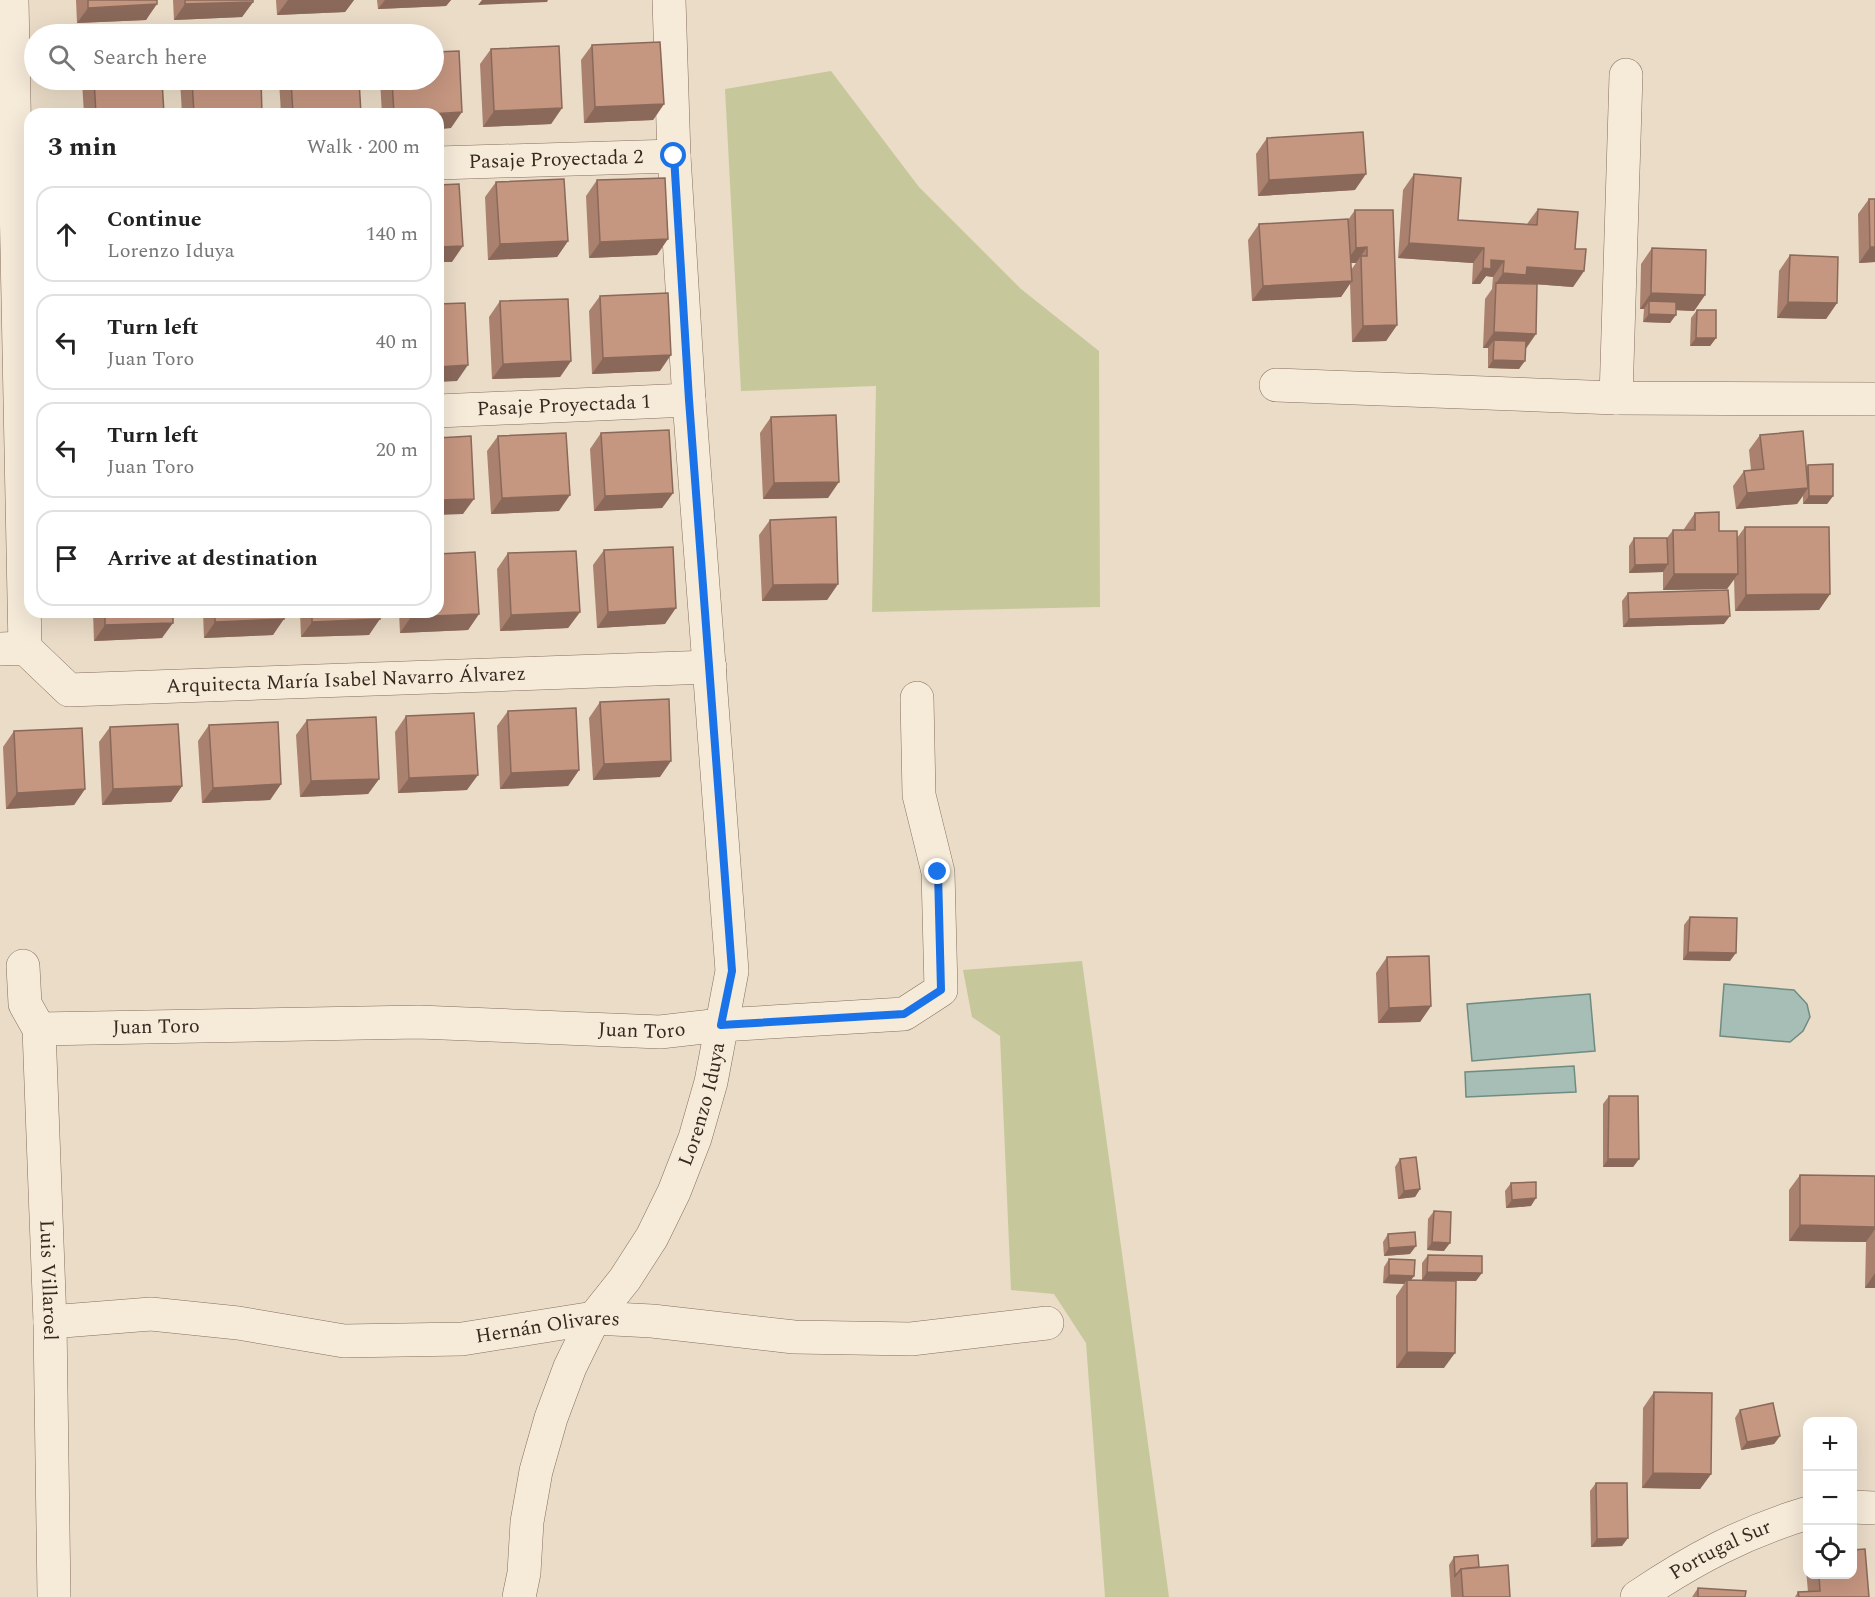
<!DOCTYPE html>
<html lang="en">
<head>
<meta charset="utf-8">
<style>
	body { margin:0; font-family:Spectral,serif; background:#f6f6f6; color:#222 }
	.controls { position:absolute; right:18px; bottom:18px; display:grid; overflow:hidden; border-radius:12px; box-shadow:0 6px 24px #0002 }
	.controls button { width:54px; height:54px; display:grid; place-items:center; padding:0; border:0; border-bottom:2px solid #e0e0e0; background:#fff; color:#222; font:30px sans-serif }
	.stop { position:absolute; width:18px; height:18px; margin:-14px; border:4px solid #1a73e8; border-radius:50%; background:#fff }
	.stop.end { background:#1a73e8; border-color:#fff; box-shadow:0 2px 6px #0008 }
	.list { margin:0; padding:0; list-style:none }
	h2 { display:flex; justify-content:space-between; align-items:center; height:78px; margin:0; padding:0 24px; font-size:26px }
	h2 small { font-size:20px; font-weight:400; color:#767676 }
	.list li { display:grid; grid-template-columns:39px 1fr auto; gap:18px; align-items:center; box-sizing:border-box; height:96px; margin:0 12px 12px; padding:0 12px; border:2px solid #e0e0e0; border-radius:18px }
	.list b { display:block; font-size:22px; white-space:nowrap }
	.list p { margin:0; font-size:20px; white-space:nowrap; color:#767676 }
	.list em { font-size:20px; font-style:normal; color:#767676 }
	.icon { flex:none; width:33px; height:33px; fill:none; stroke:currentColor; stroke-width:2; stroke-linecap:round; stroke-linejoin:round }
	.map { position:relative; flex:none; width:1875px; height:1597px; overflow:hidden }
	.search { position:absolute; background:#fff; box-shadow:0 6px 24px #0002; left:24px; top:24px; width:420px; height:66px; display:flex; align-items:center; gap:15px; box-sizing:border-box; padding:0 21px; border-radius:33px; color:#767676; font-size:22px }
	.panel { position:absolute; background:#fff; box-shadow:0 6px 24px #0002; left:24px; top:108px; width:420px; height:510px; border-radius:18px }
	.map>svg:first-child { display:block }
</style>
</head>
<body>
<div class="map">
<svg width="1875" height="1597" viewBox="0 0 1875 1597">
	<rect width="100%" height="100%" fill="#eadcc7"/>
	<g fill="#c6c89b">
		<path d="M831,71l88,116 102,102 78,62 1,256 -228,5 4,-226 -135,5 -16,-302z"/>
		<path d="M1082,961l87,636h-64l-19,-254 -32,-49 -43,-4 -11,-254 -28,-19 -9,-47z"/>
	</g>
	<g fill="#a7beb6" stroke="#6f8c82" stroke-width="1.5">
		<path d="M1724,984l70,6 13,14 3,13 -7,14 -13,11 -70,-6z"/>
		<path d="M1590,994l5,57 -123,10 -5,-57z"/>
		<path d="M1574,1066l2,26 -110,5 -1,-25z"/>
	</g>
	<g fill="none" stroke-linecap="round" stroke-linejoin="round">
		<g stroke="#846f5e" stroke-width="34">
			<g id="minor">
				<path d="M12,0l13,648"/>
				<path id="s1" d="M438,163l236,-7"/>
				<path d="M1276,385l340,13 259,1"/>
				<path d="M1616,398l10,-323"/>
				<path id="s2" d="M438,411l251,-11"/>
				<path id="s3" d="M0,649l25,-1 44,42 641,-23"/>
				<path id="s4" d="M23,966l2,38 14,25 11,293 4,275"/>
				<path id="s5" d="M39,1029l380,-7 241,10 61,-7 183,-11 37,-24 -3,-118 -19,-77 -2,-97"/>
				<path id="s6" d="M50,1322l101,-8 87,9 106,18 118,-2 132,-21 58,3 142,16 117,2 136,-16"/>
				<path d="M1852,1507l23,1"/>
				<path id="s7" d="M519,1597l5,-24 3,-51 9,-51 15,-53 19,-51 24,-49 31,-39 27,-42 22,-45 21,-54 16,-56 21,-111 -43,-571 -15,-244 -5,-156"/>
				<path id="s8" d="M1637,1597c55,-37 107,-65 171,-84"/>
			</g>
		</g>
		<use href="#minor" stroke="#f6ebd9" stroke-width="33"/>
	</g>
	<g fill="#a9816e" fill-rule="evenodd">
		<path d="M76,0h81l-11,20 -69,3z"/>
		<path d="M173,0h80v2l-11,15 -68,3z"/>
		<path d="M276,0h78l-9,12 -68,3z"/>
		<path d="M377,0h74l-5,6 -68,3z"/>
		<path d="M592,45l72,59 -11,16 -69,3 -3,-63z"/>
		<path d="M491,49l71,59 -11,16 -68,3 -3,-63z"/>
		<path d="M84,80h78l2,34h-80l-2,-32z"/>
		<path d="M180,80h81l1,34h-80z"/>
		<path d="M279,80h80l2,34h-80z"/>
		<path d="M380,80h54l17,48 -13,1v-15h-56z"/>
		<path d="M1267,138l88,52 -97,6 -2,-42z"/>
		<path d="M1414,174l44,46 69,4 11,-15 37,40 9,22 -11,16 -53,-4 -1,1 6,65 -6,20 -31,-1v-20h-5l2,-49 7,-10 1,-12 -7,-1 -6,8h-8l1,-21 -75,-5 5,-68z"/>
		<path d="M597,180l60,75 -68,3 -3,-62z"/>
		<path d="M496,182l72,59 -11,16 -69,3 -3,-63z"/>
		<path d="M1869,199h6v63l-16,1 -1,-49z"/>
		<path d="M1355,210l42,115 -11,16 -34,1 -2,-59 -9,14 -89,4 -4,-61 11,-16 89,-4zM1350,263h6l-5,7z"/>
		<path d="M1652,248l53,47 -11,16 -18,-1 -6,13 -27,-1 1,-13h-4l1,-45z"/>
		<path d="M1790,255l47,48 -11,16 -49,-1 2,-47z"/>
		<path d="M600,296l60,75 -68,3 -3,-63z"/>
		<path d="M500,301l71,60 -11,16 -68,2 -3,-62z"/>
		<path d="M1697,310l19,28 -6,8h-20l1,-28z"/>
		<path d="M771,417l57,81 -65,1 -3,-66z"/>
		<path d="M601,433l72,60 -11,15 -68,3 -4,-62z"/>
		<path d="M1760,435l46,33 2,-3 25,31 -6,8h-24v-8l-6,8 -61,5 -3,-23 11,-15 7,-1 -2,-20z"/>
		<path d="M498,436l61,75 -68,3 -4,-63z"/>
		<path d="M1695,513l24,18 18,7 8,-11 85,67 -11,16 -84,1 -1,-32 -7,10 -64,1v-18l-34,1v-27l5,-8h33l6,-8h11v-1z"/>
		<path d="M770,520l68,64 -11,16 -65,1 -3,-66z"/>
		<path d="M604,550l61,74 -68,4 -4,-63z"/>
		<path d="M508,553l72,59 -12,16 -68,3 -3,-62z"/>
		<path d="M1628,593l96,31 -101,3 -1,-26z"/>
		<path d="M93,612h80l-11,26 -68,3z"/>
		<path d="M203,612h81l-11,23 -69,3z"/>
		<path d="M300,612h80l-11,23 -68,2z"/>
		<path d="M399,612h39l41,2 -11,16 -68,3z"/>
		<path d="M600,702l60,75 -67,3 -4,-62z"/>
		<path d="M508,711l71,59 -11,16 -68,3 -3,-63z"/>
		<path d="M406,716l61,74 -69,3 -3,-61z"/>
		<path d="M307,720l72,59 -11,15 -68,3 -4,-62z"/>
		<path d="M209,725l72,59 -11,16 -68,3 -4,-62z"/>
		<path d="M110,727l72,59 -11,16 -69,3 -3,-63z"/>
		<path d="M14,731l71,58 -11,16 -68,4 -3,-62z"/>
		<path d="M1690,917l40,44 -47,-1 1,-35z"/>
		<path d="M1387,957l44,49 -11,16 -42,1 -2,-50z"/>
		<path d="M1609,1096l30,63 -6,8h-30v-63z"/>
		<path d="M1400,1159l20,30 -5,8 -17,2 -3,-32z"/>
		<path d="M1800,1175l75,1v112h-10l1,-46 -77,-1v-51z"/>
		<path d="M1511,1183l20,23 -25,2 -1,-17z"/>
		<path d="M1434,1211l10,40 -17,-1 1,-31z"/>
		<path d="M1388,1234l22,20 -26,2 -1,-14z"/>
		<path d="M1428,1255l48,26h-20l-12,87h-48v-72l8,-12 -21,-1 1,-16 5,-8 25,17 -3,4h11v-17z"/>
		<path d="M1654,1392l57,82 -11,15 -58,-1 1,-80z"/>
		<path d="M1740,1410l40,26 -6,8 -33,6 -6,-32z"/>
		<path d="M1596,1483l26,63 -31,1 -1,-56z"/>
		<path d="M1454,1557l25,10 31,30h-59l-2,-32z"/>
		<path d="M1808,1567v8h44l17,22h-74l3,-5h10l-2,-23z"/>
		<path d="M1698,1588l47,9h-53z"/>
	</g>
	<g fill="#8a695a">
		<path d="M288,0h66l-9,12 -68,3z"/>
		<path d="M385,0h66l-5,6 -68,3z"/>
		<path d="M482,0h66l-1,2 -69,3z"/>
		<path d="M253,2l-11,15 -68,3 11,-16z"/>
		<path d="M157,4l-11,16 -69,3 11,-15z"/>
		<path d="M664,104l-11,16 -69,3 11,-16z"/>
		<path d="M562,108l-11,16 -68,3 11,-16z"/>
		<path d="M462,112l-11,16 -13,1v-15z"/>
		<path d="M1366,174l-11,16 -97,6 11,-16z"/>
		<path d="M668,239l-11,16 -68,3 11,-16z"/>
		<path d="M568,241l-11,16 -69,3 12,-16z"/>
		<path d="M1409,243l75,5 -11,15 -75,-5z"/>
		<path d="M463,246l-11,16h-14v-15z"/>
		<path d="M1367,247l-11,16h-11l11,-15z"/>
		<path d="M1870,247h5v15l-16,1z"/>
		<path d="M1491,260l13,1 -11,16 -7,-1 -6,8h-8l11,-16z"/>
		<path d="M1527,267l57,4 -11,16 -53,-4 -5,7 -19,-7 -4,6 11,-16z"/>
		<path d="M1352,281l-11,16 -89,4 11,-15z"/>
		<path d="M1651,293l54,2 -11,16 -45,-2v-8l-5,8h-4z"/>
		<path d="M1788,302l49,1 -11,16 -49,-1z"/>
		<path d="M1649,314l27,1 -6,8 -27,-1z"/>
		<path d="M1397,325l-11,16 -34,1 11,-16z"/>
		<path d="M1494,332l42,2 -11,16 -31,-10 -6,8h-5z"/>
		<path d="M1696,338h20l-6,8h-20z"/>
		<path d="M671,355l-11,16 -68,3 11,-16z"/>
		<path d="M1493,360l32,1 -6,8 -31,-1z"/>
		<path d="M571,361l-11,16 -68,2 11,-15z"/>
		<path d="M468,365l-11,16 -19,1v-15z"/>
		<path d="M839,482l-11,16 -65,1 11,-16z"/>
		<path d="M1808,488l-11,16 -61,5 11,-16z"/>
		<path d="M673,493l-11,15 -68,3 11,-15z"/>
		<path d="M570,495l-11,16 -68,3 11,-16z"/>
		<path d="M1809,496h24l-6,8h-24z"/>
		<path d="M474,499l-11,15 -25,1v-15z"/>
		<path d="M1668,564l-5,8 -34,1 6,-8z"/>
		<path d="M1674,574h64l-11,15 -64,1z"/>
		<path d="M838,584l-11,16 -65,1 11,-16z"/>
		<path d="M1830,594l-11,16 -84,1 11,-16z"/>
		<path d="M676,608l-11,16 -68,4 11,-16z"/>
		<path d="M580,612l-12,16 -68,3 11,-16z"/>
		<path d="M479,614l-11,16 -68,3 11,-16z"/>
		<path d="M1730,616l-6,8 -101,3 6,-8z"/>
		<path d="M284,619l-11,16 -69,3 11,-16z"/>
		<path d="M380,619l-11,16 -68,2 11,-15z"/>
		<path d="M173,623l-11,15 -68,3 11,-16z"/>
		<path d="M671,761l-11,16 -67,3 11,-16z"/>
		<path d="M579,770l-11,16 -68,3 11,-16z"/>
		<path d="M478,775l-11,15 -69,3 11,-15z"/>
		<path d="M379,779l-11,15 -68,3 11,-16z"/>
		<path d="M281,784l-11,16 -68,3 11,-15z"/>
		<path d="M182,786l-11,16 -69,3 11,-16z"/>
		<path d="M85,789l-11,16 -68,4 11,-16z"/>
		<path d="M1688,952l48,1 -6,8 -47,-1z"/>
		<path d="M1431,1006l-11,16 -42,1 11,-15z"/>
		<path d="M1608,1159h31l-6,8h-30z"/>
		<path d="M1420,1189l-5,8 -17,2 6,-8z"/>
		<path d="M1536,1198l-5,8 -25,2 6,-8z"/>
		<path d="M1800,1225l75,2v2l-9,13 -77,-1z"/>
		<path d="M1432,1242l18,1 -6,8 -17,-1z"/>
		<path d="M1416,1246l-6,8 -26,2 5,-8z"/>
		<path d="M1427,1272l55,1 -6,8 -54,-1z"/>
		<path d="M1875,1273v15h-10z"/>
		<path d="M1389,1275l25,1 -6,8 -1,-4 -3,4 -21,-1z"/>
		<path d="M1407,1352l48,1 -11,15h-48z"/>
		<path d="M1780,1436l-6,8 -33,6 6,-8z"/>
		<path d="M1653,1473l58,1 -11,15 -58,-1z"/>
		<path d="M1628,1538l-6,8 -31,1 6,-8z"/>
	</g>
	<g fill="#c59680" stroke="#8a695a" stroke-width="1.5">
		<path d="M88,0h69v4l-69,4z"/>
		<path d="M185,0h68v2l-68,2z"/>
		<path d="M660,42l4,62 -69,3 -3,-62z"/>
		<path d="M559,46l3,62 -68,3 -3,-62z"/>
		<path d="M459,51l3,61 -31,2h-37l-2,-34h42v-28z"/>
		<path d="M94,80h68l2,34h-68z"/>
		<path d="M192,80h69l1,34h-68z"/>
		<path d="M291,80h68l2,34h-68z"/>
		<path d="M1363,132l3,42 -97,6 -2,-42z"/>
		<path d="M1414,174l47,4 -3,42 79,5 1,-16 40,3 -3,37h11l-2,22 -57,-4 -1,8 -23,-2 1,-12 -13,-1v9l-8,-1 1,-20 -75,-5z"/>
		<path d="M665,178l3,61 -68,3 -3,-62z"/>
		<path d="M564,179l4,62 -68,3 -4,-62z"/>
		<path d="M459,184l4,62 -25,1v-62z"/>
		<path d="M1869,199h6v48h-5z"/>
		<path d="M1355,210h38l4,115 -34,1 -2,-70h6v-9l-11,1z"/>
		<path d="M1348,219l4,62 -89,5 -4,-62z"/>
		<path d="M1652,248l54,2 -1,45 -54,-2z"/>
		<path d="M1790,255l48,2 -1,46 -49,-1z"/>
		<path d="M1496,283l41,1 -1,50 -42,-2z"/>
		<path d="M668,293l3,62 -68,3 -3,-62z"/>
		<path d="M568,299l3,62 -68,3 -3,-63z"/>
		<path d="M1649,301l27,1v13l-27,-1z"/>
		<path d="M465,303l3,62 -30,2v-63z"/>
		<path d="M1697,310h19v28h-20z"/>
		<path d="M1494,340l32,1 -1,20 -32,-1z"/>
		<path d="M836,415l3,67 -65,1 -3,-66z"/>
		<path d="M669,430l4,63 -68,3 -4,-63z"/>
		<path d="M1803,431l5,57 -61,5 -3,-22 20,-2 -4,-34z"/>
		<path d="M566,433l4,62 -68,3 -4,-62z"/>
		<path d="M471,436l3,63 -36,1v-62z"/>
		<path d="M1833,464v32h-24l-1,-31z"/>
		<path d="M1719,512v19h18l1,43h-64l-1,-44h22v-17z"/>
		<path d="M836,517l2,67 -65,1 -3,-65z"/>
		<path d="M1745,527h84l1,67 -84,1z"/>
		<path d="M1634,538h33l1,26 -33,1z"/>
		<path d="M673,547l3,61 -68,4 -4,-62z"/>
		<path d="M576,551l4,61 -69,3 -3,-62z"/>
		<path d="M475,552l4,62 -68,3 -1,-5h28v-58z"/>
		<path d="M1728,590l2,26 -101,3 -1,-26z"/>
		<path d="M105,612h68v11l-68,2z"/>
		<path d="M215,612h69v7l-69,3z"/>
		<path d="M312,612h68v7l-68,3z"/>
		<path d="M669,699l2,62 -67,3 -4,-62z"/>
		<path d="M576,708l3,62 -68,3 -3,-62z"/>
		<path d="M474,713l4,62 -69,3 -3,-62z"/>
		<path d="M376,717l3,62 -68,2 -4,-61z"/>
		<path d="M278,722l3,62 -68,4 -4,-63z"/>
		<path d="M178,724l4,62 -69,3 -3,-62z"/>
		<path d="M82,728l3,61 -68,4 -3,-62z"/>
		<path d="M1690,917l47,1 -1,35 -48,-1z"/>
		<path d="M1429,956l2,50 -42,2 -2,-51z"/>
		<path d="M1609,1096h29l1,63h-31z"/>
		<path d="M1416,1157l4,32 -16,2 -4,-32z"/>
		<path d="M1800,1175l75,1v51l-75,-2z"/>
		<path d="M1536,1182v16l-24,2 -1,-17z"/>
		<path d="M1434,1211l17,1 -1,31 -18,-1z"/>
		<path d="M1415,1232l1,14 -27,2 -1,-14z"/>
		<path d="M1428,1255l54,1v17l-55,-1z"/>
		<path d="M1389,1259l26,1 -1,16 -25,-1z"/>
		<path d="M1407,1280l49,1 -1,72 -48,-1z"/>
		<path d="M1654,1392l58,1 -1,81 -58,-1z"/>
		<path d="M1773,1403l7,33 -33,6 -7,-32z"/>
		<path d="M1596,1483h31l1,55 -31,1z"/>
		<path d="M1865,1549l4,48h-70l-1,-5 22,-1 -1,-16h33v-25z"/>
		<path d="M1478,1555l1,12 -18,2 -6,7 -1,-19z"/>
		<path d="M1508,1565l2,32h-47l-2,-28z"/>
		<path d="M1698,1588l48,3 -1,6h-47z"/>
	</g>
	<g fill="none" stroke-linecap="round" stroke-linejoin="round">
		<path stroke="#1a73e8" stroke-width="8" d="M674,156l15,244 43,571 -11,54 183,-11 37,-24 -3,-118"/>
	</g>
	<g text-anchor="middle" dominant-baseline="central" stroke-width="4.5" stroke-linejoin="round" paint-order="stroke">
		<g font-size="20" fill="#362920" stroke="#f2e7d5">
			<text stroke="none"><textPath href="#s1" startOffset="118">Pasaje Proyectada 2</textPath></text>
			<text stroke="none"><textPath href="#s2" startOffset="126">Pasaje Proyectada 1</textPath></text>
			<text stroke="none"><textPath href="#s3" startOffset="363">Arquitecta María Isabel Navarro Álvarez</textPath></text>
			<text stroke="none"><textPath href="#s5" startOffset="117">Juan Toro</textPath></text>
			<text stroke="none"><textPath href="#s5" startOffset="603">Juan Toro</textPath></text>
			<text stroke="none"><textPath href="#s7" startOffset="534">Lorenzo Iduya</textPath></text>
			<text stroke="none"><textPath href="#s4" startOffset="318">Luis Villaroel</textPath></text>
			<text stroke="none"><textPath href="#s6" startOffset="501">Hernán Olivares</textPath></text>
			<text stroke="none"><textPath href="#s8" startOffset="96">Portugal Sur</textPath></text>
		</g>
	</g>
</svg>
<div class="controls">
<button>+</button>
<button>−</button>
<button><svg class="icon" aria-label="locate" viewBox="0 0 24 24"><circle cx="12" cy="12" r="6"/><path d="M12 2v4M12 18v4M2 12h4M18 12h4"/></svg></button>
</div>
<div class="stop" style="left:674px;top:156px"></div>
<div class="stop end" style="left:938px;top:872px"></div>
<div class="search"><svg class="icon" aria-label="search" viewBox="0 0 24 24"><circle cx="10" cy="10" r="6"/><path d="M15 15l6 6"/></svg>Search here</div>
<section class="panel">
<h2>3 min<small>Walk · 200 m</small></h2>
<ul class="list">
<li><svg class="icon" aria-label="ahead" viewBox="0 0 24 24"><path d="M12 20V5M6 11l6-6 6 6"/></svg><div><b>Continue</b><p>Lorenzo Iduya</p></div><em>140 m</em></li>
<li><svg class="icon" aria-label="left" viewBox="0 0 24 24"><path d="M17 20v-9H6M10 6l-5 5 5 5"/></svg><div><b>Turn left</b><p>Juan Toro</p></div><em>40 m</em></li>
<li><svg class="icon" aria-label="left" viewBox="0 0 24 24"><path d="M17 20v-9H6M10 6l-5 5 5 5"/></svg><div><b>Turn left</b><p>Juan Toro</p></div><em>20 m</em></li>
<li><svg class="icon" aria-label="arrive" viewBox="0 0 24 24"><path d="M6 21V4h12l-3 4 3 4H6"/></svg><div><b>Arrive at destination</b></div></li>
</ul>
</section>
</div>
</body>
</html>
